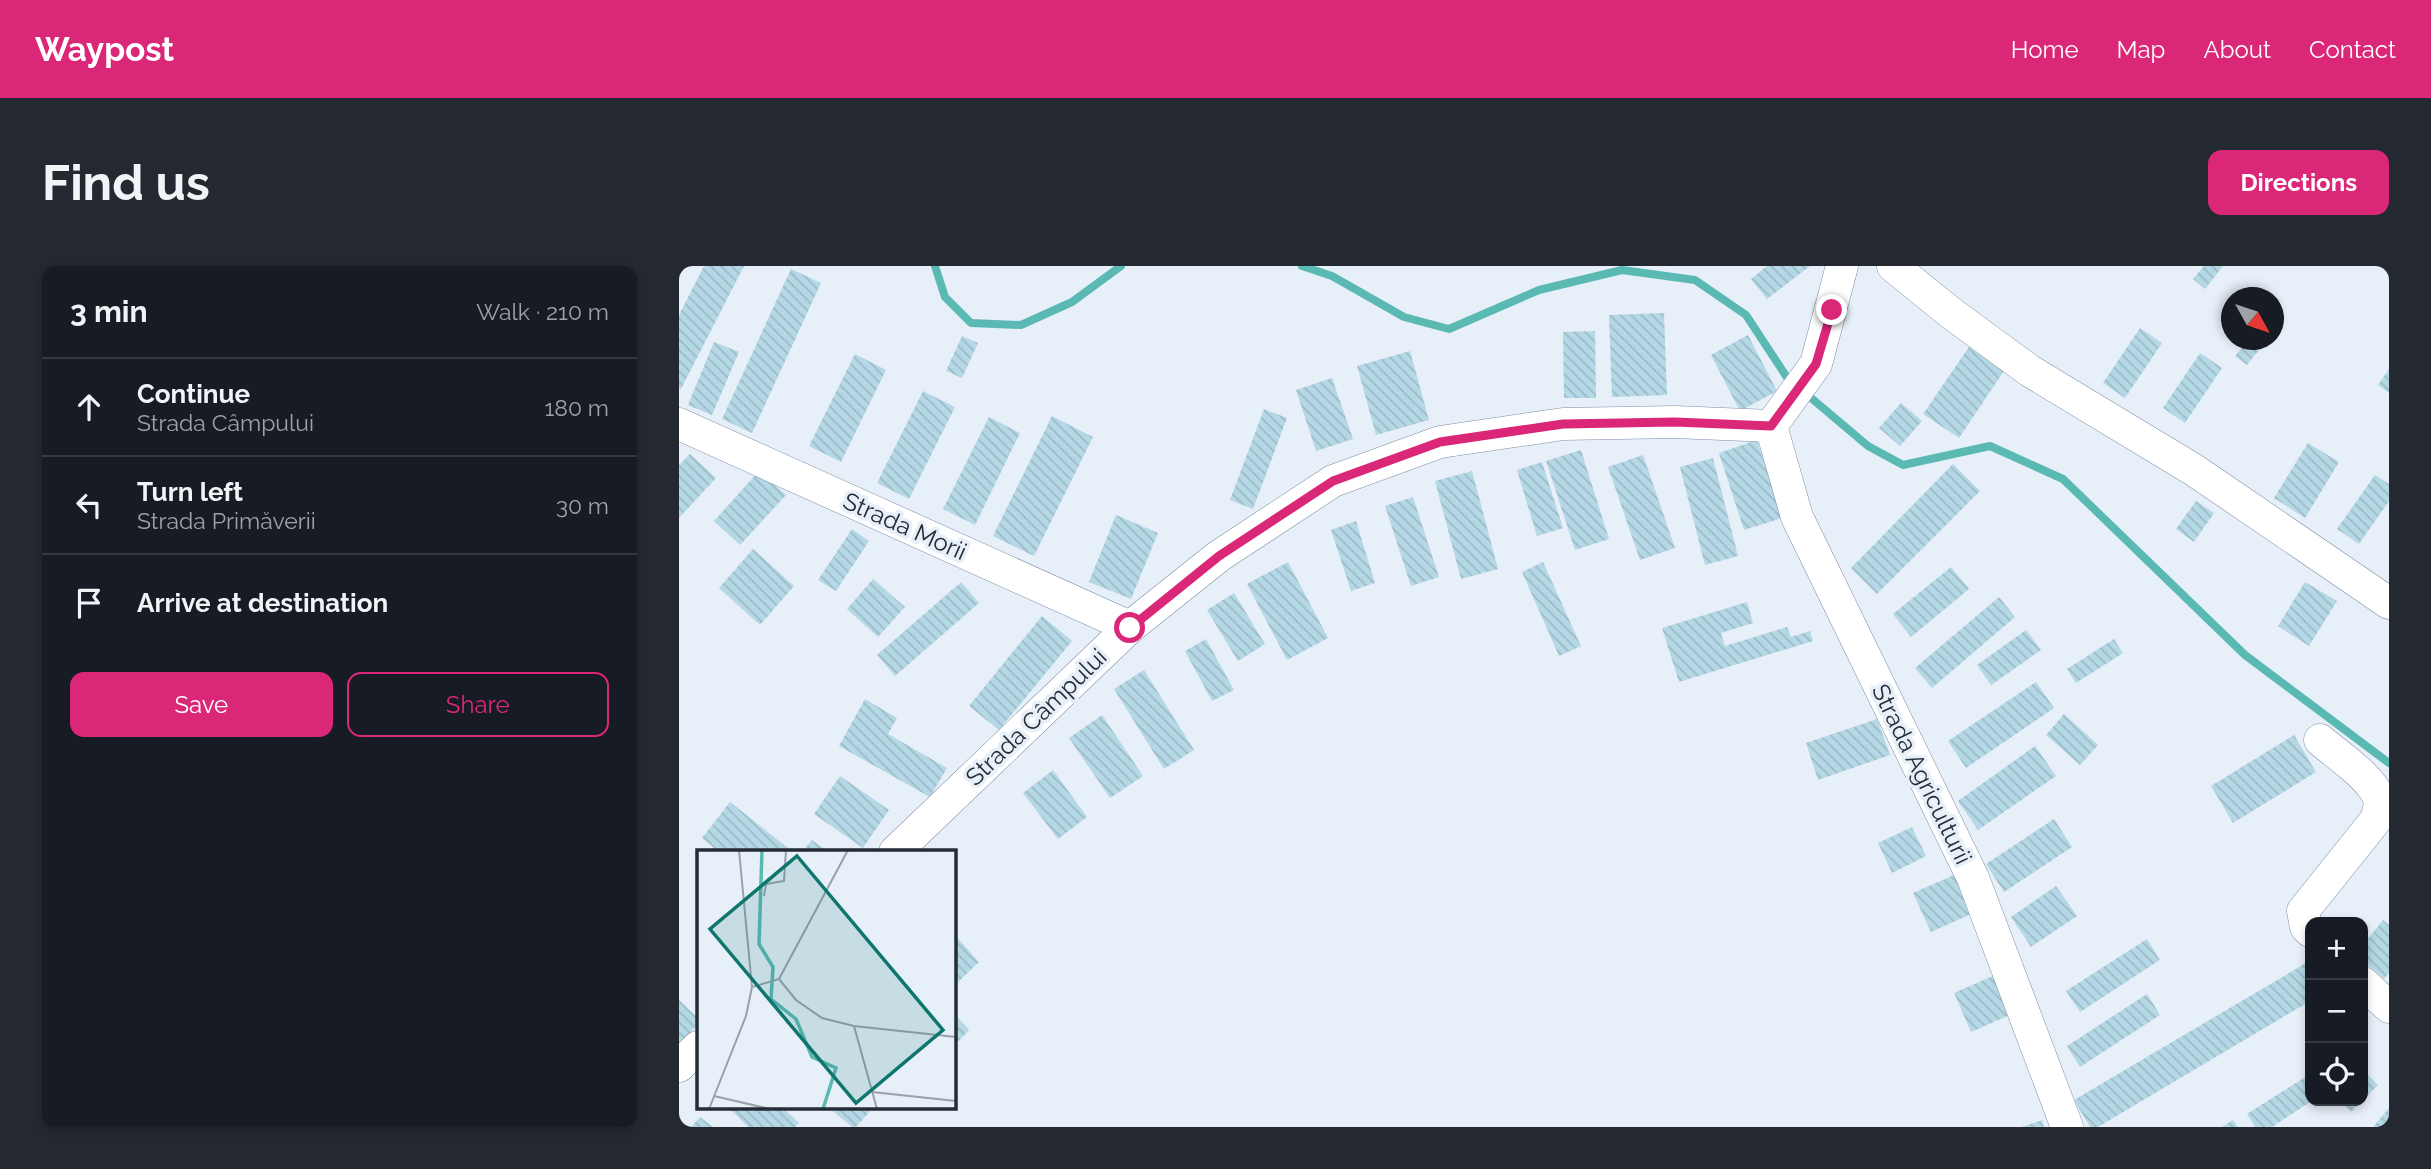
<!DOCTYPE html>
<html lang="en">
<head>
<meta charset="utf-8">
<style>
	body { margin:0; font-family:Raleway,sans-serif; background:#242831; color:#f1f3f6 }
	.controls { position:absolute; right:21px; bottom:21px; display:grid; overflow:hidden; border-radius:14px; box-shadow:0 4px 10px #0003 }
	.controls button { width:63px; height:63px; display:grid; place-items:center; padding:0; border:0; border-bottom:2px solid #363941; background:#171b24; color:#f1f3f6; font:35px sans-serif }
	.compass { position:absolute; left:1542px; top:21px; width:63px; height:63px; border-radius:50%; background:#171b24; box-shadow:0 4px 10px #0003; rotate:130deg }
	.stop { position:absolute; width:21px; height:21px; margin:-16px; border:5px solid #db2777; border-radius:50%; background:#fff }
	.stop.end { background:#db2777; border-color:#fff; box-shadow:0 2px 7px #0008 }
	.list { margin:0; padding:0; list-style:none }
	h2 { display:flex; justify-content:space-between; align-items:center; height:91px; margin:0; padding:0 28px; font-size:30px }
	h2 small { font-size:23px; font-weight:400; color:#9ea1a6 }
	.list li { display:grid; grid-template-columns:46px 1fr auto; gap:21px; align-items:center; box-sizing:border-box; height:98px; padding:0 28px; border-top:2px solid #363941 }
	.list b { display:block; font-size:26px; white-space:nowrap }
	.list p { margin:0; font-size:23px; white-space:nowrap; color:#9ea1a6 }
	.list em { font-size:23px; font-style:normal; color:#9ea1a6 }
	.actions { display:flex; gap:14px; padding:21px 28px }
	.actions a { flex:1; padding:16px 0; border:2px solid #db2777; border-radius:14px; text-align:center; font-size:24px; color:#db2777 }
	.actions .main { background:#db2777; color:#fff }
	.icon { flex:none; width:38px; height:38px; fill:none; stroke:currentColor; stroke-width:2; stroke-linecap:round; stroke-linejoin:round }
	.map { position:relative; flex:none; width:1710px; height:861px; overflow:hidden; border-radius:14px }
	header { display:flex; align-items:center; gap:42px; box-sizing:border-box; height:98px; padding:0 35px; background:#db2777; color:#fff }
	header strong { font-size:33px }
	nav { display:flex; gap:38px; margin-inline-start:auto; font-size:24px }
	.intro { display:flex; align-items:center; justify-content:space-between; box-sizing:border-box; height:168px; padding:0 42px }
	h1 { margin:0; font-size:49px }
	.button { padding:18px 32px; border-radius:14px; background:#db2777; color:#fff; font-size:24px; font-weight:700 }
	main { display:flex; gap:42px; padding:0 42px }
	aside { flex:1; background:#171b24; border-radius:14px; box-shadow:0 4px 10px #0003 }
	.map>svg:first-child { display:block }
</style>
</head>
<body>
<header>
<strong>Waypost</strong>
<nav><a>Home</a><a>Map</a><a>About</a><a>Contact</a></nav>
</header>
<div class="intro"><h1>Find us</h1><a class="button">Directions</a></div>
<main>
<aside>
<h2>3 min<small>Walk · 210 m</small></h2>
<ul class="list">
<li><svg class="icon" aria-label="ahead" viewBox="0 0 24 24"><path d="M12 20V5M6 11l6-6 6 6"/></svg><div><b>Continue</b><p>Strada Câmpului</p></div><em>180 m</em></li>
<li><svg class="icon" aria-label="left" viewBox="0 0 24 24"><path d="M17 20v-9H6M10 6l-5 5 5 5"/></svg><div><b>Turn left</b><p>Strada Primăverii</p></div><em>30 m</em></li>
<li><svg class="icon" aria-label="arrive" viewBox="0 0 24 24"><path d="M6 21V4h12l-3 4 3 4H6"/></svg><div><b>Arrive at destination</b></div></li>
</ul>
<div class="actions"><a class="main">Save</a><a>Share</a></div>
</aside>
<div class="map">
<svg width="1710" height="861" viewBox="0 0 1710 861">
	<defs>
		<pattern id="building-back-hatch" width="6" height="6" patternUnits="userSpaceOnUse" patternTransform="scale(1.75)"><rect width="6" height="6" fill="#b5d8e6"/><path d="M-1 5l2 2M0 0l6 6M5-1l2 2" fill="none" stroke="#9cbac6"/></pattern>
	</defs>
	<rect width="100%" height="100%" fill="#e7eff9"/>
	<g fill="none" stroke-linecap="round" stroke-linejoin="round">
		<g stroke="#5bb9b3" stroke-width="8">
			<path d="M256,0l10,31 26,26 50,2 51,-23 49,-36"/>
			<path d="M623,0l30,10 72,41 45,12 90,-39 83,-20 73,10 51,35 42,64 6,5"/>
			<path d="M1125,126l64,54 35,19 87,-19 73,33 182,176 144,108"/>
		</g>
	</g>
	<g fill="url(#building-back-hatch)">
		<path d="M25,0h40l-63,123 -2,-1v-73z"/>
		<path d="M1088,0h43l-43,33 -16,-20z"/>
		<path d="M1525,0h19l-18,23 -12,-10z"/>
		<path d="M112,3l30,14 -69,150 -30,-14z"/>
		<path d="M985,47l3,82 -55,2 -3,-82z"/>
		<path d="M1461,62l22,15 -37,55 -22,-15z"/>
		<path d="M916,65l1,67h-32l-1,-66z"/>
		<path d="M1069,69l29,56 -37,20 -29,-56z"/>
		<path d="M283,70l16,7 -16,35 -16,-7z"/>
		<path d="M1569,74l18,1 -19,24 -12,-9z"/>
		<path d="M35,76l25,10 -27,63 -24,-10z"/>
		<path d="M1290,81l35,24 -45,67 -36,-24z"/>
		<path d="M731,85l19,69 -53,15 -19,-69z"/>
		<path d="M1521,87l22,15 -37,55 -22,-15z"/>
		<path d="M176,88l31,16 -45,92 -32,-16z"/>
		<path d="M1710,103v24l-11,-8z"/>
		<path d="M653,112l21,61 -37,12 -20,-61z"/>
		<path d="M244,125l32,16 -46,92 -32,-16z"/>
		<path d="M1222,137l21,18 -22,25 -21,-18z"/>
		<path d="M585,143l23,9 -34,91 -23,-9z"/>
		<path d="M373,150l41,21 -59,119 -41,-20z"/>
		<path d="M310,151l31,16 -45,92 -32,-16z"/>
		<path d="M1078,174l25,78 -38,12 -25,-77z"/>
		<path d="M1629,177l31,19 -34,56 -31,-20z"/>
		<path d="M902,184l28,89 -34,11 -29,-89z"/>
		<path d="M11,188l26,24 -37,40v-53z"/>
		<path d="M964,189l32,93 -35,12 -32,-93z"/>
		<path d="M1034,192l25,98 -33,9 -25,-98z"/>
		<path d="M863,196l21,66 -26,8 -20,-66z"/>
		<path d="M1274,198l27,27 -103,103 -26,-26z"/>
		<path d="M80,205l27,24 -46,50 -26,-24z"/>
		<path d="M793,205l26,98 -37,10 -26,-98z"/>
		<path d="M1696,209l14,9v17l-30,43 -22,-15z"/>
		<path d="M734,231l26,80 -28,9 -26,-80z"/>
		<path d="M1517,235l18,12 -20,29 -18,-13z"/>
		<path d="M437,249l42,18 -27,66 -42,-17z"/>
		<path d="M677,255l19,62 -24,8 -20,-61z"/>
		<path d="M173,263l17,12 -33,50 -18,-11z"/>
		<path d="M74,283l41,37 -34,39 -41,-37z"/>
		<path d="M609,296l40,76 -41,22 -40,-76z"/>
		<path d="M864,296l38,84 -22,10 -37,-84z"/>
		<path d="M1272,301l18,22 -58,48 -18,-23z"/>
		<path d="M194,313l32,28 -27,30 -31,-28z"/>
		<path d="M282,316l18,21 -84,73 -18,-21z"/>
		<path d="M1626,316l32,19 -28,45 -31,-20z"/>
		<path d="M555,327l31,51 -27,17 -31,-51z"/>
		<path d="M1320,331l16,20 -83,71 -17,-20z"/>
		<path d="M1068,336l6,21 -32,10 4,13 62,-19 4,10 19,-6 3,10 -134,41 -17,-54z"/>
		<path d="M363,350l30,25 -73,89 -30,-24z"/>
		<path d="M1347,364l15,20 -50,35 -14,-20z"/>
		<path d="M527,373l28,51 -22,11 -27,-50z"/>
		<path d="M1435,373l9,14 -47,30 -9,-14z"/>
		<path d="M465,404l50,80 -30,19 -50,-80z"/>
		<path d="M1357,416l18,26 -88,60 -18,-27z"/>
		<path d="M186,433l32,19 -9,16 59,34 -17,29 -91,-51z"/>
		<path d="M1385,448l34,31 -18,20 -34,-30z"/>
		<path d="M423,449l41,61 -33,22 -41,-60z"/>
		<path d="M1198,453l13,36 -72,25 -12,-37z"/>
		<path d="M1615,469l22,37 -83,51 -22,-37z"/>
		<path d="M1356,480l21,30 -78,54 -20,-29z"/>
		<path d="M374,504l34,47 -29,22 -35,-46z"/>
		<path d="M161,510l49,34 -26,38 -49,-34z"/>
		<path d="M51,536l63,50h-74l-17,-14z"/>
		<path d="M1375,553l18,28 -68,45 -18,-28z"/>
		<path d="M1233,561l14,29 -34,17 -14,-30z"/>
		<path d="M133,574l16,12h-26z"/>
		<path d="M1275,609l17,39 -40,18 -18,-39z"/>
		<path d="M1377,620l21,30 -46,31 -20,-30z"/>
		<path d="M1704,654l6,5v48l-5,6 -21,-18v-16z"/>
		<path d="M275,668l25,28 -25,24z"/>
		<path d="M1468,673l13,21 -80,52 -14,-21z"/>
		<path d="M1627,697l4,7v31l-212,126h-8l-16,-27z"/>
		<path d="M1316,709l17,39 -41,18 -17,-39z"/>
		<path d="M1468,728l13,21 -80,52 -13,-21z"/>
		<path d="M0,734l19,18v6l-19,21z"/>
		<path d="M279,752l11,12 -15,16v-25z"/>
		<path d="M1684,804l15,15 -15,15z"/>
		<path d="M1631,808v28l-38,25h-17l-8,-13z"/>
		<path d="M1661,835h22l-11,11z"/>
		<path d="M50,842h54l16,15 -4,4h-47z"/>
		<path d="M150,842h44l-17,19h-4z"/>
		<path d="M1710,842v19h-16z"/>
		<path d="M21,851l13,10h-22z"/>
		<path d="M1363,854l2,7h-22z"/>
		<path d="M1554,854l5,7h-16z"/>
	</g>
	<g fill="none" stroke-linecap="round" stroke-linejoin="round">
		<g stroke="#7e8ea7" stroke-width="33">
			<g id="minor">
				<path d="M1214,0l58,47 79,58 164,99 195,133"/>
				<path d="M0,158l451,203"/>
				<path d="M1092,160l26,91 176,361 94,249"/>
				<path d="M1092,160l45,-62 26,-98"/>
				<path d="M216,586l235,-225 89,-71 114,-75 107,-39 123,-18 112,-2 96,4"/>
				<path d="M1631,665l-4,-4 -3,-16 72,-90c4,-9 7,-18 2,-27 -9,-19 -41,-40 -57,-54"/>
				<path d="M1684,717l26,24"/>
				<path d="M0,800l19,-19"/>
			</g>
		</g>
		<use href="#minor" stroke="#fff" stroke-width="32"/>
	</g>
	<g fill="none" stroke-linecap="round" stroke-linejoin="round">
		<path stroke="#db2777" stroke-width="9" d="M451,362l89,-72 114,-75 107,-39 123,-18 112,-2 96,4 45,-62 16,-54"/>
	</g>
	<g text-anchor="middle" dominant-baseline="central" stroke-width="7" stroke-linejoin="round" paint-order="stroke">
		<g font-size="24" fill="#252c36" stroke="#e7eff9">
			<text transform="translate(226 260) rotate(24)">Strada Morii</text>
			<text transform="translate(357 451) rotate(-44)">Strada Câmpului</text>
			<text transform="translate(1243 508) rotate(64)">Strada Agriculturii</text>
		</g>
	</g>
	<g transform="translate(18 584)">
		<rect width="259" height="259" fill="#e7eff9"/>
		<path fill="none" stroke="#5bb9b3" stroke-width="3.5" d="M65,0l-3,94 14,23 -2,32 25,20 16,38 24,11 -13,41"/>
		<path fill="none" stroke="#99a1ab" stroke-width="2" d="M42,0l13,137M67,46l2,-12 18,-3 2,-31M82,129l17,21 26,18 32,8 102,11M82,129l69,-129M157,176l23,83M175,242l84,9M17,246l56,13M12,259l37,-93 6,-29 27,-8"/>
		<path fill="#0f766e" fill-opacity="0.15" stroke="#0f766e" stroke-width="3.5" d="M100,6l146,174 -87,73 -146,-174z"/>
		<rect width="259" height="259" fill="none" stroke="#252c36" stroke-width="3.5"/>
	</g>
</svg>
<div class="controls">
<button>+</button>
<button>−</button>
<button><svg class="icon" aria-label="locate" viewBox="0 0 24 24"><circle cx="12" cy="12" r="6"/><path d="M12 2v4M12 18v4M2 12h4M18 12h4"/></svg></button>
</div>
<svg class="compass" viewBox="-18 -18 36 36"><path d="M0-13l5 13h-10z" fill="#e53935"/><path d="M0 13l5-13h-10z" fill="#9ea1a6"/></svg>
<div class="stop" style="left:451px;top:362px"></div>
<div class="stop end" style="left:1153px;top:44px"></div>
</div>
</main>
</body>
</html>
